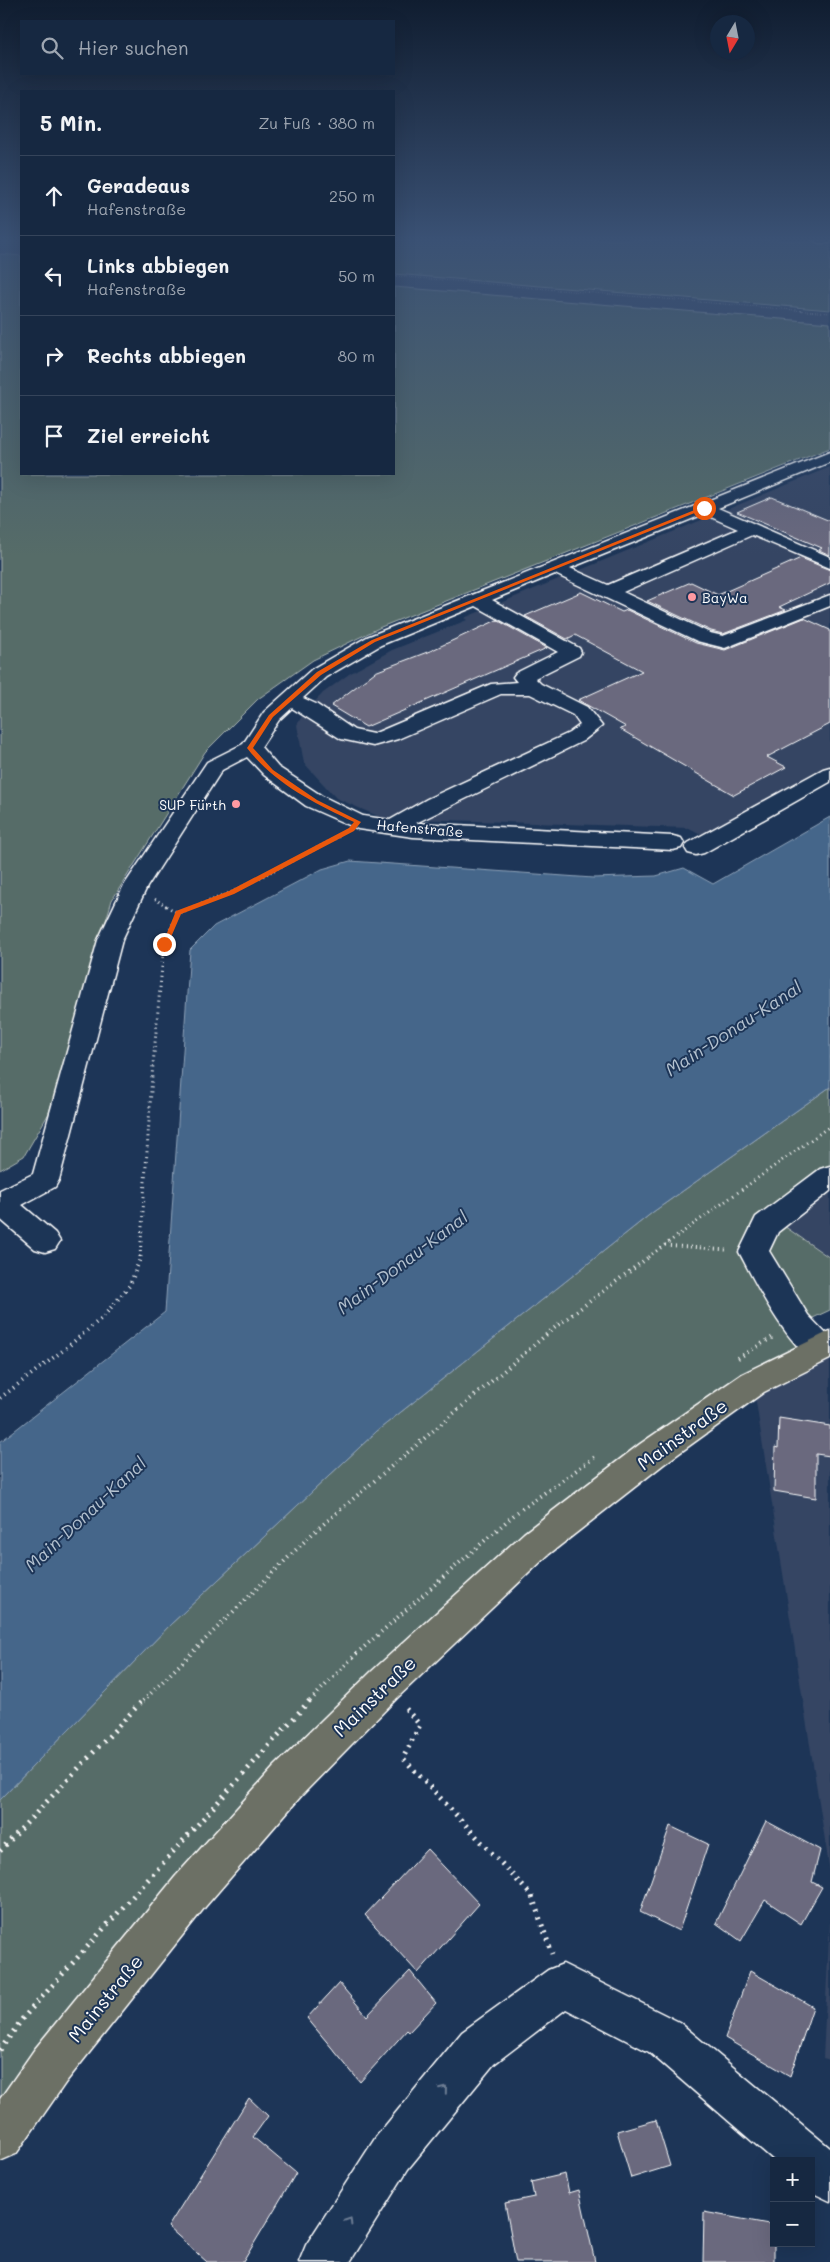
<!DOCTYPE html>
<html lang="de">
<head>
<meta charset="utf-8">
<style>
	body { margin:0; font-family:Mali,sans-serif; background:#1f3048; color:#f1f3f6 }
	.controls { position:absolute; right:15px; bottom:15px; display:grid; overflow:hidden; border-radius:0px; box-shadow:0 5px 20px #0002 }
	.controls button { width:45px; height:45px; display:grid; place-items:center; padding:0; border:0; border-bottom:1px solid #35445a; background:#162841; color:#f1f3f6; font:25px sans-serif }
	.compass { position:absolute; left:710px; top:15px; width:45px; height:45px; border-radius:50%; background:#162841; box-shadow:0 5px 20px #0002; rotate:190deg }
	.stop { position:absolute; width:15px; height:15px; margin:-11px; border:4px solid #ea580c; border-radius:50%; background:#fff }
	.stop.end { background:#ea580c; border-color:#fff; box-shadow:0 1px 5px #0008 }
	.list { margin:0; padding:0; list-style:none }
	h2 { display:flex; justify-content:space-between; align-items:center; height:65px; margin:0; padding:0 20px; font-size:21px }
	h2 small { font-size:16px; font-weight:400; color:#9ea6b1 }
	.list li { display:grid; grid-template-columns:32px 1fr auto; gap:15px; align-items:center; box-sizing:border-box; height:80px; padding:0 20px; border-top:1px solid #35445a }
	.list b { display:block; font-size:19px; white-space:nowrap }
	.list p { margin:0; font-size:16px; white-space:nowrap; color:#9ea6b1 }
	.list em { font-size:16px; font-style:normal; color:#9ea6b1 }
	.icon { flex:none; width:28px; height:28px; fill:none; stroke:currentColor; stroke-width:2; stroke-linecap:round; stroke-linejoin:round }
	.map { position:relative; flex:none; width:830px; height:2262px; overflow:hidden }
	.search { position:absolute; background:#162841; box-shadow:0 5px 20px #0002; left:20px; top:20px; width:375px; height:55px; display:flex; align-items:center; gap:12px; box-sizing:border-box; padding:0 18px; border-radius:0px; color:#9ea6b1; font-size:19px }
	.panel { position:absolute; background:#162841; box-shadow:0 5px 20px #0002; left:20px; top:90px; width:375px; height:385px; border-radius:0px }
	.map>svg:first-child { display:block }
</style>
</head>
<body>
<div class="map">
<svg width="830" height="2262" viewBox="0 0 830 2262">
	<rect width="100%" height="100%" fill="#1d3557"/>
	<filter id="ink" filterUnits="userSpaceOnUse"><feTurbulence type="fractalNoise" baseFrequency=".02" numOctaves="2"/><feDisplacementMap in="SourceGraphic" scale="10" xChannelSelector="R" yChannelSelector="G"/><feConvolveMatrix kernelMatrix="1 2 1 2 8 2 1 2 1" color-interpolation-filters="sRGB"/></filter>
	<g filter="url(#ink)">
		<g fill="#344563">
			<path d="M0,240h21v16l-21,-2z"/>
			<path d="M394,274l436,37v12l-436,-36z"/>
			<path d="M830,467v300l-125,69 -16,-8 -307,-10 -46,-20 -32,-35 -7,-38 6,-11 20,-21 26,-19 43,-24 75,-30 -3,-2z"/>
			<path d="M830,1192v66l-46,-32z"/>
			<path d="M830,1344v528l-77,-489z"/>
			<path d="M830,1918v142l-7,-2z"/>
		</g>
		<g fill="#576c68" stroke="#abb6b4">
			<path d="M394,240h383l46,3v-3h7v70l-436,-36z"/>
			<path d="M0,254l21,2v218h373v-187l436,36v125l-449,179 -68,33 -55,39 -53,53 -93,148 -63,213 -25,43 -24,14z"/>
			<path d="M830,1087v105l-46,34 46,32v52l-32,15 22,23 -67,35 -369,302 -384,453v-338l171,-176 206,-193 276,-219z"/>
		</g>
		<path fill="#44668a" stroke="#8fa3b9" d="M830,817v270l-177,125 -276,219 -206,193 -171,176v-358l165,-130 25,-362 24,-24 108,-57 28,-8 243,17 63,-2 28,-8 29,16z"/>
		<g fill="#6a697e" stroke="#fff">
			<path d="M772,497l58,24v34l-11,-5 3,-2 -85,-36z"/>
			<path d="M801,558l29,12v13l-51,24 7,3 -63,24 -12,-3 -64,-30 44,-19 27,13z"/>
			<path d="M581,592l41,20 5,-2 69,33 29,7 79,-32 26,12v94l-63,33 19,10 -52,28 -114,-66 6,-2 -48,-27 64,-29 -67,-36 -8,4 -42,-23z"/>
			<path d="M497,620l50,28 -181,79 -35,-21 44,-34 55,-21z"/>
			<path d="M779,1418l51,8v30l-14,-2v44l-42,-7 1,-44 3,1z"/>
			<path d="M766,1821l54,29 -8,32 10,5 -21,37 -36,-24 -24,41 -25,-18z"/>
			<path d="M670,1826l38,18 -29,87 -39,-19z"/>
			<path d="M427,1849l52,55 -61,69 -53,-58z"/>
			<path d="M410,1971l26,32 -27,29 -2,-2 -47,52 -53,-64 32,-35 28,33z"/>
			<path d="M750,1971l63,36 -23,69 -65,-38z"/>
			<path d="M249,2098l19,18 -15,21 43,36 -53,89h-36l-39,-35z"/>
			<path d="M656,2120l14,46 -39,12 -14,-47z"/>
			<path d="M565,2174l4,19 10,-3 16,72h-79l-11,-59 29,-6 -3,-15z"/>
			<path d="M704,2212l70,13v37h-71z"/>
		</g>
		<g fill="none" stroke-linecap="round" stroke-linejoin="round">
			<g stroke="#fff" stroke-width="3">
				<g id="minor">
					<path d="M813,240h17v3h-11z"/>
					<path d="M830,452v10l-112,46 112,49v11l-78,-33 -129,57 87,41 13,3 107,-41v11l-105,42 -28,-7 -142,-67 -63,26 87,48 2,4 -2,4 -44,22 6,6 46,23 15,19 -19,15 -167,82 257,13 8,2 3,5 -3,5 -8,2 -260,-13 -55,-8 -52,-23 -42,-31 -17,-18 -25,13 -75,117 -25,53 -63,240 -4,7 -33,18 33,28 5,8 -5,8 -10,3 -10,-3 -35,-30v-29l33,-16 65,-234 25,-53 84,-125 36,-18 21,-32 48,-43 55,-32zM704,514l34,15 -130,56 -38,-17zM476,606l82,46 -42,21 -3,4 4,5 -26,2 -118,50 -19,-4 -38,-26 -13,-6 23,-21 55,-32zM501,694h29l43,21 7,10 -11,8 -142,66 -37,21 -27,-4 -41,-20 -44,-29 -17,-20 18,-27 13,-12 49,31 32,7 25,-7z"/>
					<path d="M830,767v15l-126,71 -8,2 -8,-2 -3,-5 3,-5 135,-74z"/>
					<path d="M830,1166v25l-52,41 -9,19 39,64 22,23v19c-8,3 -15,5 -22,-1 -26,-20 -53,-74 -69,-104l17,-35 64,-48z"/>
					<path d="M563,1964l116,58 151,126v53l-19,-9v-31h-36l-126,-109 -83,-43 -72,55 -86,105 -58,93h-51l7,-17 70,-108 86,-105 86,-62z"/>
				</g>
			</g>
			<g stroke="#fff" stroke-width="3">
				<path id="major" d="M830,1331v28l-66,33 -100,72 -116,91 -151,143 -95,97 -97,112 -139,175 -50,72 -16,7v-62l34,-49 141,-173 99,-110 97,-95 153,-139 116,-89 102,-70z"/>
			</g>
			<path stroke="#fff" stroke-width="1" stroke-dasharray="0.5 2" stroke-linecap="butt" d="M394,276l436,37"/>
			<g stroke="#fff" stroke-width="2.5" stroke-dasharray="1 3" stroke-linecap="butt">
				<path d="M155,899l13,8"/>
				<path d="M194,907l38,-15 108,-56"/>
			</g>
			<g stroke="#fff" stroke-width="3" stroke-dasharray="1 4" stroke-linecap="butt">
				<path d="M166,906l12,7"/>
				<path d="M665,1245l61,5"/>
				<path d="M140,1257l12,-181 12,-132 14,-31 19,-7"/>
				<path d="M648,1257l182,-131"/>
			</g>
			<g stroke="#fff" stroke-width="4" stroke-dasharray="1 4.5" stroke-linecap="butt">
				<path d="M738,1358l35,-21"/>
				<path d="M0,1398l65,-49 38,-32 27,-32 11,-29"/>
				<path d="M143,1701l170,-168 240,-204 97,-73"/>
				<path d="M310,1701l45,-46 161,-142 79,-56"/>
			</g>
			<g stroke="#fff" stroke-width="5" stroke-dasharray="2 5.5" stroke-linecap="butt">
				<path d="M406,1709l14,16 -17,33 129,138 20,58"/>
				<path d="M0,1851l144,-152"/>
				<path d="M0,2050l23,-32 288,-319"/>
			</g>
			<use href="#minor" fill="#1d3557" fill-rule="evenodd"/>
			<use href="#major" fill="#6c7065" fill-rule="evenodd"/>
		</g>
		<defs><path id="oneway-chevron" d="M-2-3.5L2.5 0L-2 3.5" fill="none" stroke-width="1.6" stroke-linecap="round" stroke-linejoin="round" transform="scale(1.25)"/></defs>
		<g stroke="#6c7c92">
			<use href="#oneway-chevron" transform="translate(444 2089) rotate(-51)"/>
			<use href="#oneway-chevron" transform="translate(349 2221) rotate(-58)"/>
		</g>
	</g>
	<linearGradient id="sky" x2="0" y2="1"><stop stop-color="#101d30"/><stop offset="0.43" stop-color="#3a5174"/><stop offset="1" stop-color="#3a5174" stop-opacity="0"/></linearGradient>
	<rect width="830" height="556" fill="url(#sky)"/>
	<path fill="#ea580c" d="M702,507l5,1 -332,134 -54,33 -48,42 -20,31 20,22 44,30 44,22 -7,9 -120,63 -53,20 -13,30 -6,1 14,-34 53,-20 120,-63 5,-6c-40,-19 -79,-38 -107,-74l22,-33 48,-43 55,-32z"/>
	<g fill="#ff9aa2" stroke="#1d3557" stroke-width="2">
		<circle cx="692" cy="597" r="5"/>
		<circle cx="236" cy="804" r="5"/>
	</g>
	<g text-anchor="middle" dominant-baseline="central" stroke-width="4" stroke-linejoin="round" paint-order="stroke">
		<g font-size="14" fill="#fff" stroke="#1d3557" text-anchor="start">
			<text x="702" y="597">BayWa</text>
			<text x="226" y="804" text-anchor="end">SUP Fürth</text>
		</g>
		<g font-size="14" fill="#fff" stroke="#1d3557">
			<text transform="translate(420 828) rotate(5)">Hafenstraße</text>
		</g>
		<g font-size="18" font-style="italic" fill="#b4c2d0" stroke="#1d3557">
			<text transform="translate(733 1028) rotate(-33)">Main-Donau-Kanal</text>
			<text transform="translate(402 1262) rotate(-37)">Main-Donau-Kanal</text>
			<text transform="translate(85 1514) rotate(-43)">Main-Donau-Kanal</text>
		</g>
		<g font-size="19" fill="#fff" stroke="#1d3557">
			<text transform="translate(682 1434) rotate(-36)">Mainstraße</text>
			<text transform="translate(374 1696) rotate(-44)">Mainstraße</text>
			<text transform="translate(105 1998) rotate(-51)">Mainstraße</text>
		</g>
	</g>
</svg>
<div class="controls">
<button>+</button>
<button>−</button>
</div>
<svg class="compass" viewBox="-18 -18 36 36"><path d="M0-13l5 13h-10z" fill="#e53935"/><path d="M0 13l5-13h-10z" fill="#9ea6b1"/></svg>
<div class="stop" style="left:704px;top:508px"></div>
<div class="stop end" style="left:164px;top:944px"></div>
<div class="search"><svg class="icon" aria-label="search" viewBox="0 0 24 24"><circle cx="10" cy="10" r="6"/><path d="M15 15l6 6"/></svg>Hier suchen</div>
<section class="panel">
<h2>5 Min.<small>Zu Fuß · 380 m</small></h2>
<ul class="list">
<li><svg class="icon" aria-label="ahead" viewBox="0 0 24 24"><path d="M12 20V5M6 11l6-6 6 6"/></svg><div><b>Geradeaus</b><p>Hafenstraße</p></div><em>250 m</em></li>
<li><svg class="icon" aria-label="left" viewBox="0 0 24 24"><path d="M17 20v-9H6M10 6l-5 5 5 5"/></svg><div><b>Links abbiegen</b><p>Hafenstraße</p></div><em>50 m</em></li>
<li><svg class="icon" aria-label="right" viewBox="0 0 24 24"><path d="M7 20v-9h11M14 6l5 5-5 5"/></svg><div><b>Rechts abbiegen</b></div><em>80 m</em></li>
<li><svg class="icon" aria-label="arrive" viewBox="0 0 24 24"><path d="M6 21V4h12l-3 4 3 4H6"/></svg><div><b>Ziel erreicht</b></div></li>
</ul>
</section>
</div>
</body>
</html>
